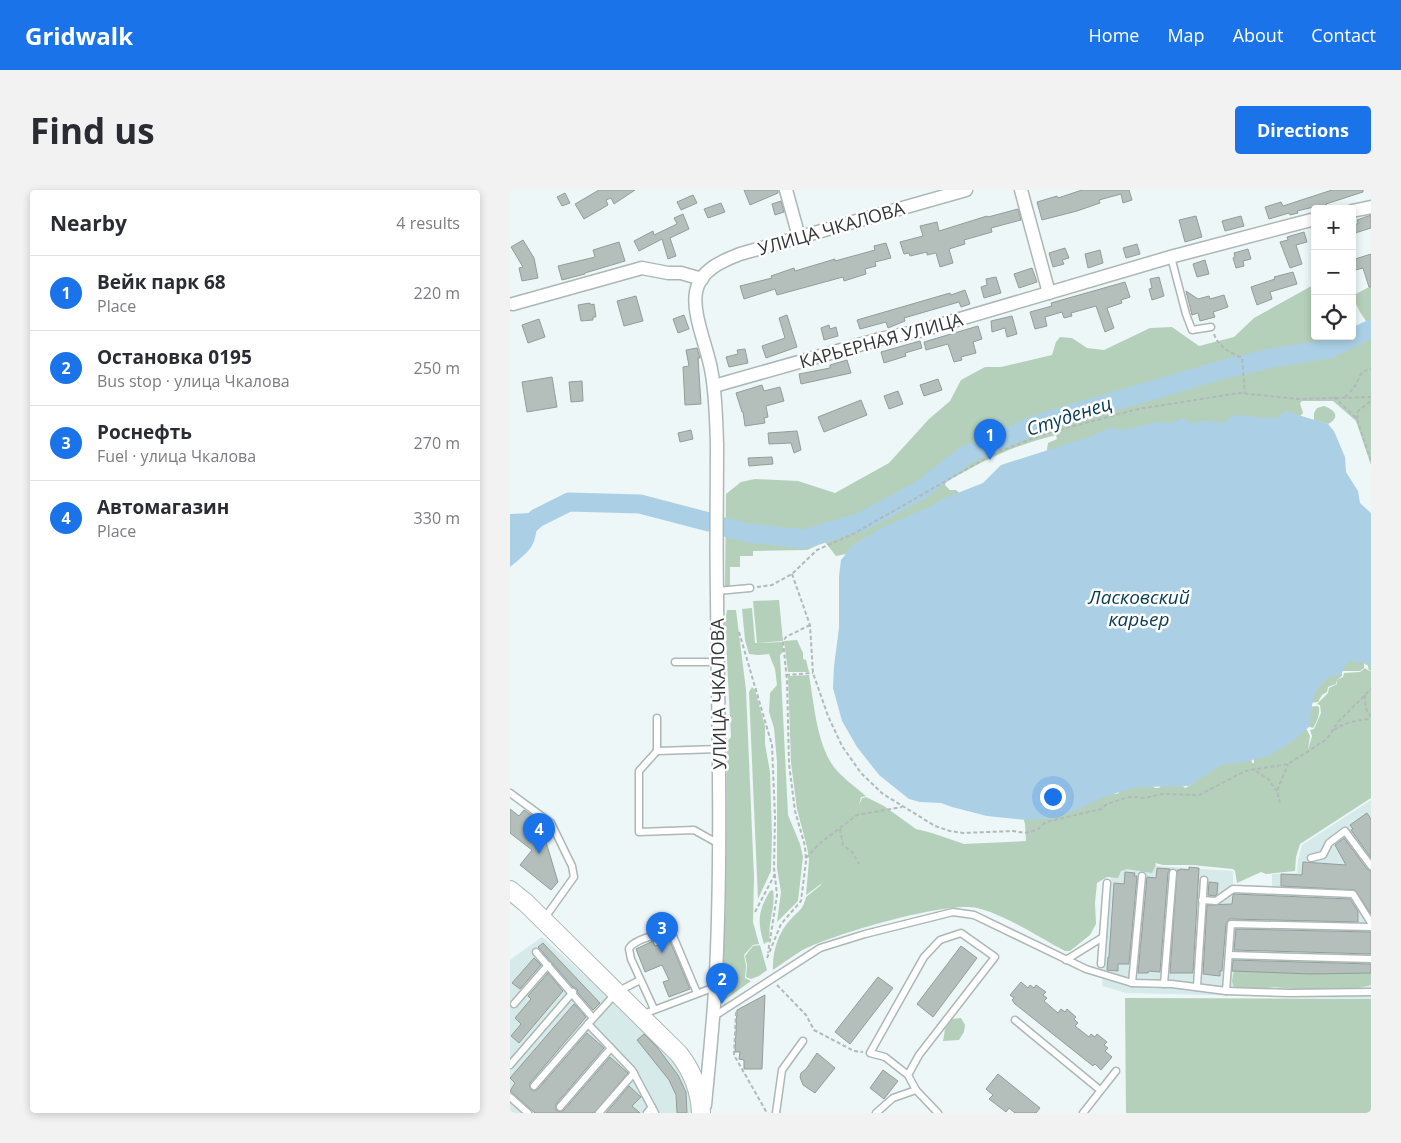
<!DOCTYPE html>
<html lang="en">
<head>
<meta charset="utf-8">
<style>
	body { margin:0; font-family:"Open Sans",sans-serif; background:#f2f2f3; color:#2b2b33 }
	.controls { position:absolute; right:15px; top:15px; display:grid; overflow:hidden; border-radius:5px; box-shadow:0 2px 8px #0003 }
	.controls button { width:45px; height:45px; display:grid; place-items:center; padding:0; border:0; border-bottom:1px solid #e1e1e2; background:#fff; color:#2b2b33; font:25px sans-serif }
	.you { position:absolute; left:542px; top:606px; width:18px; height:18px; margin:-12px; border:4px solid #fff; border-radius:50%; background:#1a73e8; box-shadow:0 0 0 8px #1a73e833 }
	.badge { display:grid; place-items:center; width:32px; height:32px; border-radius:50%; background:#1a73e8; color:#fff; font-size:16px; font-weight:700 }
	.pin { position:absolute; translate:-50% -41px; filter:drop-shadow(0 1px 2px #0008) }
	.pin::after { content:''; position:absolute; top:26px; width:18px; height:15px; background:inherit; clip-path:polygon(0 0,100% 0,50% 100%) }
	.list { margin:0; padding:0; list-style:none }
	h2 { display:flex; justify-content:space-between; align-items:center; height:65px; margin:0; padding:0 20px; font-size:21px }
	h2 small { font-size:16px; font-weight:400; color:#7c7c81 }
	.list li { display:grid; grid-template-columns:32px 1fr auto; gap:15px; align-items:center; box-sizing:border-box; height:75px; padding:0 20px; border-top:1px solid #e1e1e2 }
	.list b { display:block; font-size:19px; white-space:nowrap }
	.list p { margin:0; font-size:16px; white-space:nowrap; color:#7c7c81 }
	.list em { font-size:16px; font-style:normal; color:#7c7c81 }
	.icon { flex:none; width:28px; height:28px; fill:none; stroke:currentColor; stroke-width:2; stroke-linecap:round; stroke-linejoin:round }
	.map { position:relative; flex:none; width:861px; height:923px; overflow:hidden; border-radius:5px }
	header { display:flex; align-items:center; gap:30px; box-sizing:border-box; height:70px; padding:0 25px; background:#1a73e8; color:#fff }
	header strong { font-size:24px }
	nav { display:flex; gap:28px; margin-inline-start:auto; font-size:18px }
	.intro { display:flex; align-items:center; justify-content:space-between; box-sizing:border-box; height:120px; padding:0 30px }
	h1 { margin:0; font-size:35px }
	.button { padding:12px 22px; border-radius:5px; background:#1a73e8; color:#fff; font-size:18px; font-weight:700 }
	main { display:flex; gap:30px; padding:0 30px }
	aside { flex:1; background:#fff; border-radius:5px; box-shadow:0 2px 8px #0003 }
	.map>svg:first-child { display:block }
</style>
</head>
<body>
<header>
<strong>Gridwalk</strong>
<nav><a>Home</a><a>Map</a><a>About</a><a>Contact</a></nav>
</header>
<div class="intro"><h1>Find us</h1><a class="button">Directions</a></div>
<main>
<aside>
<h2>Nearby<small>4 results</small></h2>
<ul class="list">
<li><span class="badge">1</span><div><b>Вейк парк 68</b><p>Place</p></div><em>220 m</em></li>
<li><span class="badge">2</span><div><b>Остановка 0195</b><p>Bus stop · улица Чкалова</p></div><em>250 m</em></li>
<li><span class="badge">3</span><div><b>Роснефть</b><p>Fuel · улица Чкалова</p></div><em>270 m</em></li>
<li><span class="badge">4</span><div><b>Автомагазин</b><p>Place</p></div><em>330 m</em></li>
</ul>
</aside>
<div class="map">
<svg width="861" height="923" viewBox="0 0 861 923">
	<rect width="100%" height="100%" fill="#edf7f7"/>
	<g fill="#d7eaea">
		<path d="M861,610v199l-245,-6 -24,-7 10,-123 121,8v15l39,3v-15l25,-1 1,-13 4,-15z"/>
		<path d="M32,747l99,89 38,39 11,20 3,28h-183v-153z"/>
	</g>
	<g fill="#b4d0bb">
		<path d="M805,94v52h37v-8l5,3 11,-7 -8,-12 -8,-16 19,-10v179l-15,-44 -23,-20h-31l-2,2 3,10 -3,3 -65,7 -185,34 -3,-8 1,-6 9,-4 -1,-4c-42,10 -73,26 -110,47l-1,3 5,5h6l7,6 -112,57 -15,3 -11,-14 -18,8 -54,1v5h-13v11h-10v19h-5l1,-92 15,-12 14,-3 43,2 37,12 54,-30 40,-44 21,-18 11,-21 24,-13h16l51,-12 4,-13 4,-5 12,1 15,10 17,2 46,-22 22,-1 27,19 35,-9 20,-19z"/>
		<path d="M814,216c11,4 17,11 4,18l-14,-4v-7l3,-5z"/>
		<path d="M269,410l4,41 -26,2 -4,-42z"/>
		<path d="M242,418l3,35 28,-1v10l-3,3 8,160 12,29 3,13 -5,44 -21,21 4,-30 -4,-24v-106l-3,-34 -5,-16 1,-19 7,-8 -2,-16 -6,-15 -11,1 -9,-1 -4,-14 -3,-31z"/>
		<path d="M217,420h9l10,80 8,187 -1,45 6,22 -6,1 -9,10 2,11 -1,12 6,3 -29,21 4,-110 1,-150 4,-5 -6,-115z"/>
		<path d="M287,450l6,13v6l3,1 3,12h-21l-4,-31z"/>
		<path d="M836,466h6l12,6v6l-4,3h-20z"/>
		<path d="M861,466v14l-2,1h2v127l-71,46 -4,13 -1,14 -29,3 -5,-2 -24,11 -2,-12 -2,-2 -41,-4h-29l-8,-2 1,2 -4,8 -25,-4 -6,2 -3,7 -11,-1 -10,6 -2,20 1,21 -6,11 -20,16h-5c-25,-13 -61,-37 -88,-43 -31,-7 -147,27 -176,43 -10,6 -19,13 -28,19 -1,-17 5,-38 18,-51 8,-9 12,-9 15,-22l15,-12 1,-8 -1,7 -15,11 3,-35 -2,-13 -10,-38 -6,-46 -3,-87 21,-1c5,28 7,61 21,86 8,14 23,24 36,35l-5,1 -2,8 3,-7 4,-1 18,9 32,23 16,4 32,11 62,-3 -1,-17 -2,-7 90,-31 2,8 4,-1 -1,-6 33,-2 4,3h4l4,-4h18l4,4 6,-3 2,-15 58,-13 1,6h2v-6l50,-33 6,12 -2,14 4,-14 -2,-6 4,-1 7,-16 -1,-8 -3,-1 11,-11 1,-5 8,-4v-4l6,-3 1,-4 16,-1 5,-4 4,3 -2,-8z"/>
		<path d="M825,480l7,4v2l-5,4 -1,4 -8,3 -1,5 -5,3 -4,7 -8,1 2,-11z"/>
		<path d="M242,497l3,3 10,36v18l5,28 2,63 -1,36 -13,28 -9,-207z"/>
		<path d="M807,516l2,1c1,8 -2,14 -6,21l-6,-2v-19z"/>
		<path d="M263,700c2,11 -1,22 -3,34 -1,6 0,11 -1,17l-5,3c-7,-23 -6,-33 6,-53z"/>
		<path d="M250,755l7,25 -8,6 -8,3 -5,-2 1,-12 -2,-9 8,-10z"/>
		<path d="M724,781l77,3 60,-1v12l-16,4 -13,-1 -34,2 -34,-3 -14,2 -26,-1 -2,-7z"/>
		<path d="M615,808l246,1v114h-245z"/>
		<path d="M451,828l4,7 -1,7 -5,8 -16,1 2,-12 7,-10z"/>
	</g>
	<g fill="#abd0e5">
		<path d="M775,221l43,13 6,7 11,26 1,15 12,19 2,12 11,10v151l-5,1 -4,-4 -4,2 -8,-3 -5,5 -4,10c-28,1 -29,30 -32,52l-19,16 -20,12 -25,7 -24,3 -32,21 -52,1 -31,9 -25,12 -26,10 -29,2 -39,-4 -35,-9 -11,-4 -21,-1 -11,-3 -30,-24 -22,-28 -15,-26 -9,-33 1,-22 5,-38v-52l2,-16 12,-15 28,-17 48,-21 16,-9 38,-15 18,-18 85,-27 25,-10 11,2 37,-8 14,1 9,-5 9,5 16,-2 16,2 11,-8 32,3h11z"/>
		<path d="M20,323l7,5c0,28 -6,32 -27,49v-53z"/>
	</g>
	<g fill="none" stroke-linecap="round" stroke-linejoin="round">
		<g stroke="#abd0e5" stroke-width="19">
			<path d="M215,337l23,6 57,6 56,-17 60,-32 45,-35 74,-32 185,-54 47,-11 57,-9 42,-20"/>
			<path d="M0,352l27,-24 32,-16 71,2 69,18"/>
		</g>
	</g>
	<g fill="#b4bebb" stroke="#939d99">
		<path d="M89,0h36l-21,14 -3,-6 -5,2 2,5 -24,14 -9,-15z"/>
		<path d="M234,0h34v3l-28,12z"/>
		<path d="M572,0h47l3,10 -9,3 -2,-9 -22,6 1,3 -23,8 -35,9 -5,-18 20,-6 1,2z"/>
		<path d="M822,0h31v2l-37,12 1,2 -12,3 -1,-2 -17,4 1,2 -8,2 -1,-2 -20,6 -4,-12 16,-5 2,4z"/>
		<path d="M55,3l5,10 -8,3 -5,-9z"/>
		<path d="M183,5l4,8 -16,7 -4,-8z"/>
		<path d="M271,11l3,11 -9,3 -3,-11z"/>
		<path d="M211,13l4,9 -17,6 -4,-9z"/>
		<path d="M508,19l3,11 -30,8 1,4 -28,8 1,4 -16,5 4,14 -13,4 -4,-14 -9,2v-3l-17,4 -1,-3 -5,1 -4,-12 23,-6 -3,-10 17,-4 2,9 48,-15 1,1z"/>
		<path d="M173,24l6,15 -19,9 6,18 -8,3 -6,-20 -23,12 -5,-10 19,-10 1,4 23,-11 -3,-6z"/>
		<path d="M861,25v13l-19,6v-10h6l-1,-4z"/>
		<path d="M686,26l6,21 -17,5 -6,-22z"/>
		<path d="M731,26l3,10 -19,5 -3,-10z"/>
		<path d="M794,42l3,10 -11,3 6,19 -12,4 -10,-26 8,-2 -1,-3z"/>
		<path d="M13,50l11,18 4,20 -16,3 -3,-13 4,-1 -12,-20z"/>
		<path d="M109,52l6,19 -40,12v1l-23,6 -4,-14 37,-9 -2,-7z"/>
		<path d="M376,53l5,15 -16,4 1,4 -11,3 1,5 -22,7 -1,-4 -66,18 -2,-6 -31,10 -4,-13 32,-8 -1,-2 23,-8 1,3 40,-12v2l40,-11 -1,-4z"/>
		<path d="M627,54l3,10 -14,4 -3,-10z"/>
		<path d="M555,58l4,10 -7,2 2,4 -11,3 -4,-14z"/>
		<path d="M738,59l3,10 -8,2 1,5 -8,2 -3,-10 2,-1 -1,-4z"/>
		<path d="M590,60l3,13 -15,5 -3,-14z"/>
		<path d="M861,64v33h-2l-6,-19 -11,3v-11z"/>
		<path d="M695,70l4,14 -12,3 -4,-13z"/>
		<path d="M522,78l5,14 -18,6 -5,-14z"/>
		<path d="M783,82l4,12 -27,8 2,7 -15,6 -6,-18 24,-8 -1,-2z"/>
		<path d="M486,87l5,16 -17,5 -3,-11 6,-2 -1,-6z"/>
		<path d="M649,87l5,19 -12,4 -3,-11 3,-1 -2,-9z"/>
		<path d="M615,92l5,15 -9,3 1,3 -15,5 7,20 -9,4 -9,-26 -25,7 1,3 -8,2 -2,-6 -17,5 2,9 -12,3 -5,-17 22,-6 -1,-3z"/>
		<path d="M455,100l5,14 -9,3 -2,-5 -55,16 1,3 -17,7 -2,-6 -26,7 -3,-9 93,-27 1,2z"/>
		<path d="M676,101l12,8 11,-3 1,3 14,-4 4,12 -15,5 2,5 -15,4 -2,-8 -6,2z"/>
		<path d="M126,106l7,25 -19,5 -7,-25z"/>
		<path d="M80,113l1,2 3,-1 2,13h-3v3l-12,1 -3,-16z"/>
		<path d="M174,125l5,14 -11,4 -5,-14z"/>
		<path d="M277,125l10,32 -31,11 -4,-12 23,-8 -6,-20z"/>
		<path d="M502,126l5,18 -10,3 -2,-9 -13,4 -1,-11z"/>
		<path d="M29,129l6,18 -17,6 -6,-18z"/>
		<path d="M319,135l1,4 6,-2 2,9 -14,4 -3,-12z"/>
		<path d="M468,136l4,13 -9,3 3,11 -15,4 1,3 -8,2 -6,-18 -22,6 -2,-8z"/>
		<path d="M410,151l2,7 -17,5 1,3 -22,7 -3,-11z"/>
		<path d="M187,158l3,10h-2l3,46 -16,1 -2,-38 6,-1 -3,-16z"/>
		<path d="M235,159l3,14 -19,4 -3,-10 12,-3 -1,-4z"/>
		<path d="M337,170l4,13 -50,11 -2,-10 31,-6v-3z"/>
		<path d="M42,187l5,30 -30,5 -5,-30z"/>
		<path d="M428,189l4,11 -18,6 -4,-11z"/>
		<path d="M72,191l1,20 -12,1 -2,-20z"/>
		<path d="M252,195l2,6 16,-4 4,14 -18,5 2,11 -4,1 1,5 -20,3 -2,-14h-1l-6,-19z"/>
		<path d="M388,201l5,13 -14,5 -5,-13z"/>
		<path d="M351,210l6,15 -43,17 -6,-15z"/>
		<path d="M181,240l2,9 -13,3 -2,-9z"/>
		<path d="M287,241l4,19 -7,3 -3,-10 -22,1 -1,-11z"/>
		<path d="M262,267l1,7 -24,2 -1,-8z"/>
		<path d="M0,619l9,7 5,-6 16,11 -5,7 7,6 -2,3 6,5 12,40 -7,8 -31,-25 12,-15 -22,-17z"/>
		<path d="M857,623l4,6v39l-20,-28 2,-1 -3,-4z"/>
		<path d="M834,648l23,31 4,2v43l-16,-24 -74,-4v-12l21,1 1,-13 43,3 -11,-20z"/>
		<path d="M679,677l10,1 -6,105h-23l7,-103h3v-1l9,1z"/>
		<path d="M647,678l13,1 -2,4 -8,99 -11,-1 -1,2h-10l9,-96 9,1z"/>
		<path d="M615,682l10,1 -1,3h3l-8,88h-11v7l-11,-1 1,-13h1l5,-74 10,1z"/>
		<path d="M699,692l9,1 -1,11 -2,2 -7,-1z"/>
		<path d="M724,704l116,5 8,12v11l-129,-3 -3,5 -4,47h-2v5l-17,-2 4,-69 25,-1 1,-9z"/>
		<path d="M726,739l135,3v22l-137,-4z"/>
		<path d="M143,751l2,5 15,-5 20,48 -21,8 -6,-15 6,-2 -7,-15 -17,7 -9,-23z"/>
		<path d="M33,753l57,60 -7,7 -15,-17 -1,-4 -4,-2 -35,-40z"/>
		<path d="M451,756l16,12 -44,59 -16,-13z"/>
		<path d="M24,768l7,7 -21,24 -8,-6z"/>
		<path d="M723,770l138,4v9l-60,1 -79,-3z"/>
		<path d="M38,783l15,18 -44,52 -8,-7 10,-12 -6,-6 16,-19 -3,-3z"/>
		<path d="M368,787l15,11 -43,56 -15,-12z"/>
		<path d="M511,792l7,6 2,-3 4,3 2,-3 10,7 -3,3 4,3 -3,3 14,12 3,-4 4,3 2,-3 9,8 -2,2 4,4 -3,3 14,11 2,-3 4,3 2,-3 10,8 -3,3 4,3 -3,3 7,6 -11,13 -6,-6 -2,2 -78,-62 -3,-4 2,-2 -4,-3z"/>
		<path d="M255,805l-3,74h-18v-9l-5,-1 1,-7h-5l2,-42z"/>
		<path d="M64,814l12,13 -56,66v6l4,2 4,-2 49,-56 17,15 -48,56v6l4,2 4,-2 46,-53 18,16 -34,40h-59l-25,-22 5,-8 -5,-5z"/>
		<path d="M134,844l13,13 21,28 8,17 1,21h-10l-1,-18 -7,-15 -32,-40z"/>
		<path d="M307,863l18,15 -20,25 -12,-8 -3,-8 1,-4 5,-4z"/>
		<path d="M373,880l15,11 -14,18 -14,-11z"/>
		<path d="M488,884l42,34 -4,5h-21l-6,-5 -3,4 -17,-13 4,-4 -7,-6z"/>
		<path d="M119,896l12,11 -9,9 8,7h-34z"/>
	</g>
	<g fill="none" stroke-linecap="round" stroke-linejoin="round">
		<g stroke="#acb7b6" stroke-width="9">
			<g id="lane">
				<path d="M661,67l15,57 6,16 19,-3"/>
				<path d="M207,401l33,-3"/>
				<path d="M165,472h43"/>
				<path d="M209,559l-62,2 -18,20v61l55,-2 25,14"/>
				<path d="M147,561v-33"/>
				<path d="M0,603l41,30 21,43 2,11 -30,42"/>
				<path d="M801,668l12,-3 6,-12 16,-12 26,35"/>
				<path d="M692,710l14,1 17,-12 120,5 18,29"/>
				<path d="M26,762l57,66"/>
				<path d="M719,765l142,4"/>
				<path d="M556,770l37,-23 4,-54"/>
				<path d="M591,774l2,-27"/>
				<path d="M130,790l-23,12 -29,32 44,46 23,43"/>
				<path d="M622,793l10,-107"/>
				<path d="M654,794l9,-111"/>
				<path d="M687,796l7,-106"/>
				<path d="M716,801l64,2 81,-1"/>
				<path d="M4,814l34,-39"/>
				<path d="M144,819l-23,-50 -2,-10c3,-9 36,-19 44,-13l24,57"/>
				<path d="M131,825l74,-28"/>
				<path d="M203,827l107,-69 45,-14 88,-22 21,3 112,54 46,14 40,1 54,7 5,-67 140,3"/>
				<path d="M505,830l85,70"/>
				<path d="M0,875l63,-73"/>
				<path d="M398,885l11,-20 76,-98 -34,-24 -21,7 -16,17 -54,96 15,4 23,18 8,15 22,23"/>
				<path d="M24,896l54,-62"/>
				<path d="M0,907l18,16"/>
				<path d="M50,917l51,-59"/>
				<path d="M89,923l35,-40"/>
				<path d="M137,923l5,-6"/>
				<path d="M266,923l6,-43 21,-29"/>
				<path d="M366,923l17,-15 23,-8"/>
				<path d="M573,923l33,-42"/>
			</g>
		</g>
		<g stroke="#acb7b6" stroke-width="15">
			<g id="street">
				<path d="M276,0l13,47"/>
				<path d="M511,0l28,103"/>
				<path d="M842,21l19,-4"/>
				<path d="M3,114l129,-36 26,5h13l21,6"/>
				<path d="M204,196l166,-47 39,-8 255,-75 141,-37"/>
				<path d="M195,915c4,-43 9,-88 11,-132 6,-126 2,-252 1,-379 -1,-50 0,-100 0,-150 -1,-25 -1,-50 -6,-75 -4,-22 -19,-55 -15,-77 4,-22 26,-31 44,-38l226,-64"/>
			</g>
		</g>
		<g stroke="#acb7b6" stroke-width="20">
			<path id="secondary" d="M0,700l16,13 153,151c14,18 21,36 22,59"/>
		</g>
		<g stroke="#b1b9b9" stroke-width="2" stroke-dasharray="4 2.5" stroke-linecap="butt">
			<path d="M704,144c5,14 16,18 28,24l3,36"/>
			<path d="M824,207l23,22 14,42"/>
			<path d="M835,207l9,-9 8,-16 9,-3"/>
			<path d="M847,229l1,-8 13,-10"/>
			<path d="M282,384l18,51 3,48 15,43 14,30 19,27 22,21 52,32 15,5 13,2 50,-2 12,2 12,-3 9,-8 55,-13 6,-5 22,-7 16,1 17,-4 37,1 46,-24 43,-7 39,-25 11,-17 33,-33"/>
			<path d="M247,397l15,-2 20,-11 25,-24 38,-17 138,-79 51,-20 94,-25 101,-16 60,6 72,-2"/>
			<path d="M229,442l33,113 3,72 -1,51 3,27 -9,58"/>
			<path d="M276,485l27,-2"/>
			<path d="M855,505c0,8 0,15 6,21"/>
			<path d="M824,540c12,-8 23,-10 37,-11"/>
			<path d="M746,581l12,8 9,12"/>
			<path d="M770,613l-3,-12 11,-27"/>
			<path d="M330,639l3,16 9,7 7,12"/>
			<path d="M296,668l13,-14 38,-29 45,-8"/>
			<path d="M245,722l20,-38"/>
			<path d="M257,768l14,-34 20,-23 5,-40 -1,-15 -10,-35 -6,-47 -2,-83 -4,-40 3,-4 24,-12"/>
			<path d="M267,795l29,30 8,15 40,21 9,1"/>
			<path d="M226,822l-2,43 33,58"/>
		</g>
		<use href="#lane" stroke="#fff" stroke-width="6"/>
		<use href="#street" stroke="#fff" stroke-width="12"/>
		<use href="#secondary" stroke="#fff" stroke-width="18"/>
	</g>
	<g text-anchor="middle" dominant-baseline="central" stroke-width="5" stroke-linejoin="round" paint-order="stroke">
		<g font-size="18" fill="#323636" stroke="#fff">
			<text transform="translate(321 38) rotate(-16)">УЛИЦА ЧКАЛОВА</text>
			<text transform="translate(371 150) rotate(-15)">КАРЬЕРНАЯ УЛИЦА</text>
			<text transform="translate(208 504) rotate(-91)">УЛИЦА ЧКАЛОВА</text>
		</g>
		<g font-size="19" font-style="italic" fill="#093c52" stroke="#fff">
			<text transform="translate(559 226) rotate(-18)">Студенец</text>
			<text x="629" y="407">Ласковский<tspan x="629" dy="22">карьер</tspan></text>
		</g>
	</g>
</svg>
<div class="controls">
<button>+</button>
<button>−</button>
<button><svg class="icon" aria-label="locate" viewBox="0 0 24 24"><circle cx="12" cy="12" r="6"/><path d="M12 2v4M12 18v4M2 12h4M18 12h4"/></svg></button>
</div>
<div class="you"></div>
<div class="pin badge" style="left:480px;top:270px">1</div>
<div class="pin badge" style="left:212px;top:814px">2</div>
<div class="pin badge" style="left:152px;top:763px">3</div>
<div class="pin badge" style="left:29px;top:664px">4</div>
</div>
</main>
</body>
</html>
